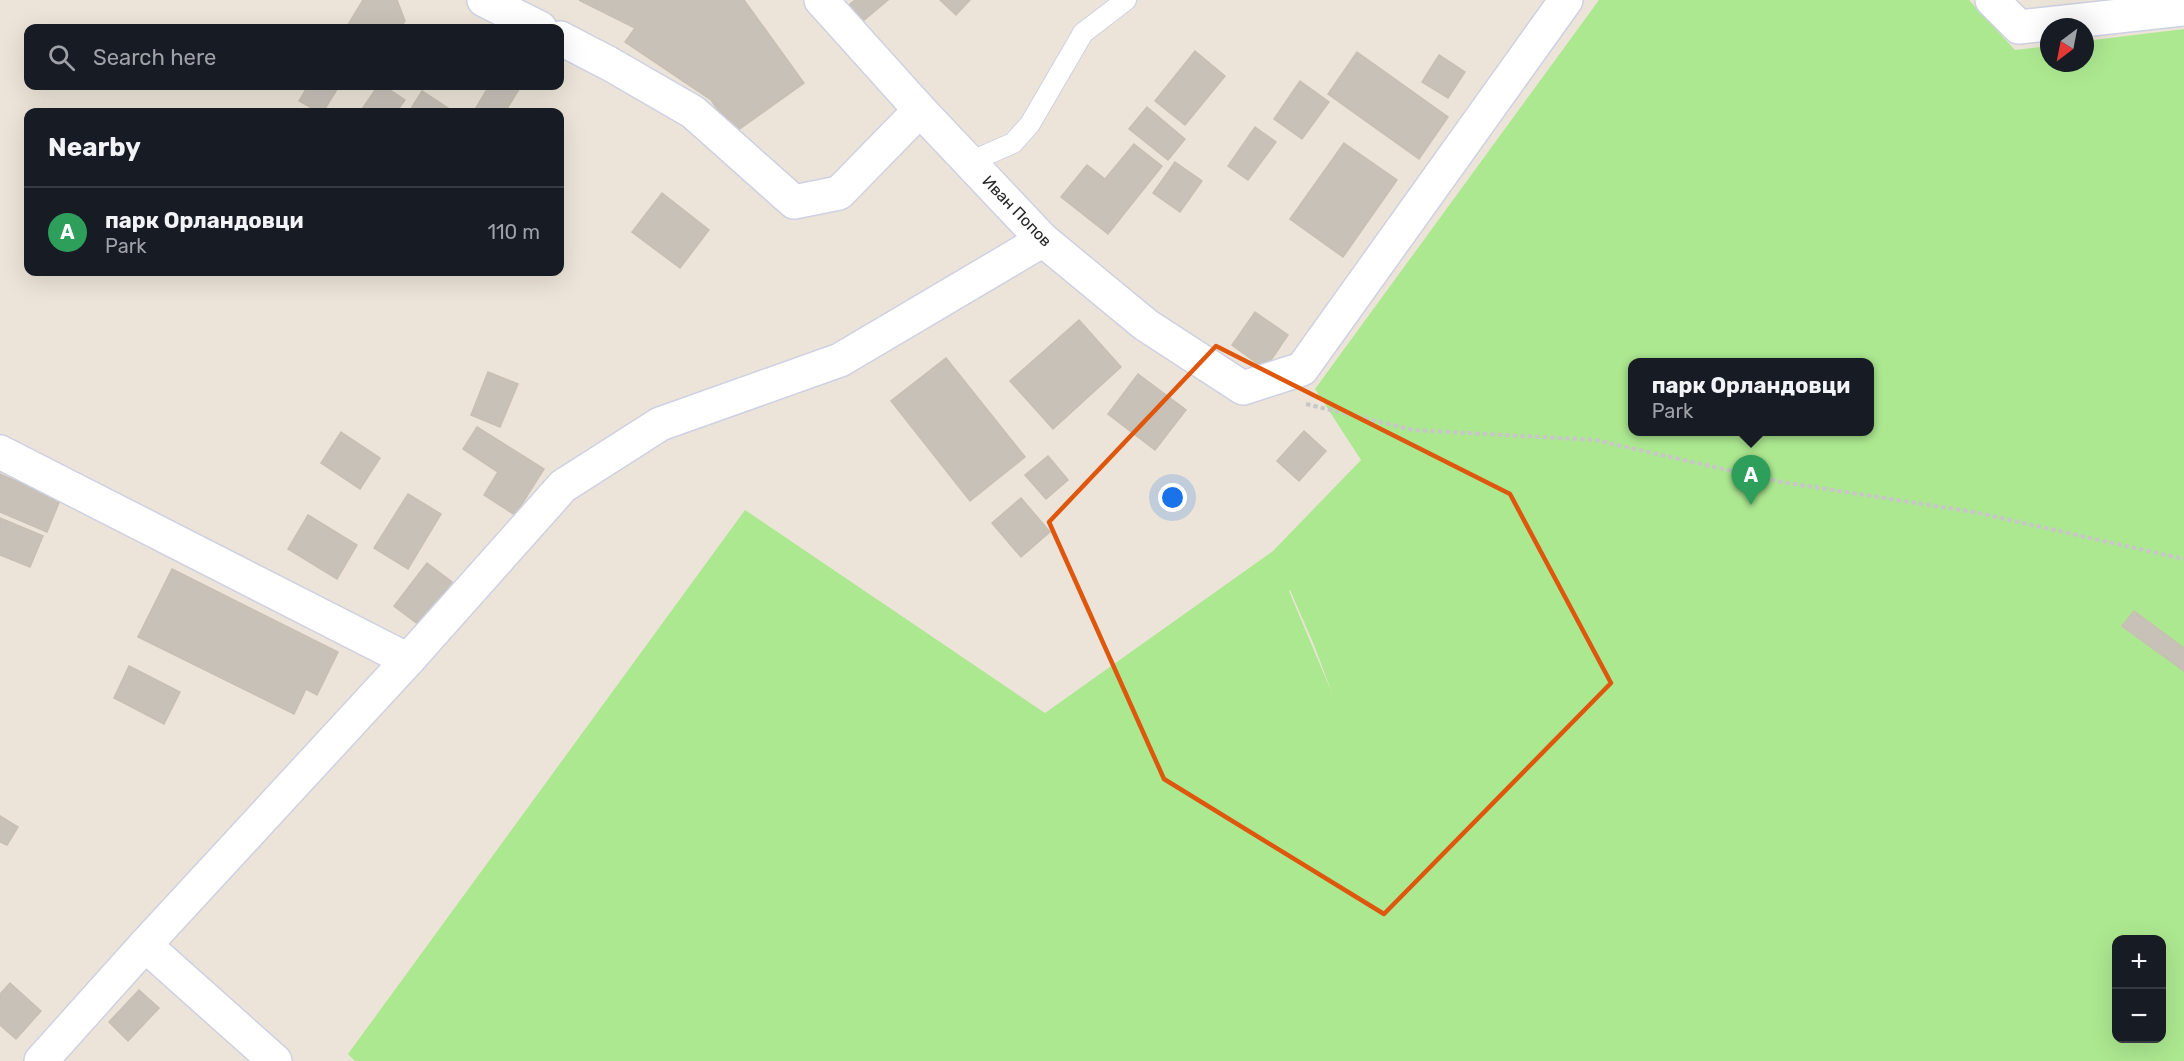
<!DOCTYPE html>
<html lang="en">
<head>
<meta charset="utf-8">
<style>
	body { margin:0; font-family:Rubik,sans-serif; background:#20242c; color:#f1f3f6 }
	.controls { position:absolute; right:18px; bottom:18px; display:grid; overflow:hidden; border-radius:12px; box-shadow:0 6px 24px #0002 }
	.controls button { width:54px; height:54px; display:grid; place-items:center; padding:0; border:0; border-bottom:2px solid #363941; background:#171b24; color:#f1f3f6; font:30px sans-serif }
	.compass { position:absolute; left:2040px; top:18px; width:54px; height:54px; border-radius:50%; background:#171b24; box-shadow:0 6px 24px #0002; rotate:212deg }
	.you { position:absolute; left:1173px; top:498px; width:21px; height:21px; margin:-15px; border:4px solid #fff; border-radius:50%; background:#1a73e8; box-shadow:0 0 0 9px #1a73e833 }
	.badge { display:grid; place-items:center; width:39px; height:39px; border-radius:50%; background:#1a73e8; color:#fff; font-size:20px; font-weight:700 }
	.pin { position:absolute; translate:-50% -50px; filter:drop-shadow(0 2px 3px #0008) }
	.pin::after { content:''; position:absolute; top:32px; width:21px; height:18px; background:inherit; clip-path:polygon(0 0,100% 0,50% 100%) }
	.popup { position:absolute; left:1628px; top:358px; width:246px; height:78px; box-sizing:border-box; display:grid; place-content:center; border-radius:12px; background:#171b24; filter:drop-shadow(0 2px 4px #0005); font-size:20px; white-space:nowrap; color:#9ea1a6 }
	.popup b { font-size:22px; color:#f1f3f6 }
	.popup::after { content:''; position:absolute; left:50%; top:100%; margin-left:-12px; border:12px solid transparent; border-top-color:#171b24 }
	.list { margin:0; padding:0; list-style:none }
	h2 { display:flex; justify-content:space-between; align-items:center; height:78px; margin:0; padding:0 24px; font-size:26px }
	h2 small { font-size:20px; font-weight:400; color:#9ea1a6 }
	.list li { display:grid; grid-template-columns:39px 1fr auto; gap:18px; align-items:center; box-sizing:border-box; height:90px; padding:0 24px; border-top:2px solid #363941 }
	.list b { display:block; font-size:22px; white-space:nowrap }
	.list p { margin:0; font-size:20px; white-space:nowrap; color:#9ea1a6 }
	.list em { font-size:20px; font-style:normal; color:#9ea1a6 }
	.icon { flex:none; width:33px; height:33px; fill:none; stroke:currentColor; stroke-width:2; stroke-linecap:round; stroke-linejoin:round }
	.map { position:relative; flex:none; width:2184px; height:1061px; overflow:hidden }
	.search { position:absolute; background:#171b24; box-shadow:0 6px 24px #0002; left:24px; top:24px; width:540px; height:66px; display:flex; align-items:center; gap:15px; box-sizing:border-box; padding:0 21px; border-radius:12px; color:#9ea1a6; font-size:22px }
	.panel { position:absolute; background:#171b24; box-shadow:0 6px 24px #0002; left:24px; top:108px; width:540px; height:168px; border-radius:12px }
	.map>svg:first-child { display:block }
</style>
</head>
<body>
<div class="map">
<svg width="2184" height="1061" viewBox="0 0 2184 1061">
	<rect width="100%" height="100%" fill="#ece4d8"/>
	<path fill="#ace890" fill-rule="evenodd" d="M1599,0h370l46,50 34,-4v17h36v-22l99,-12v1032h-1829l-7,-7 397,-544 300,203 228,-162 88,-91 -46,-71zM1632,362h238v70h-238zM1290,590l24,55 18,48 -43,-102zM2116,940h46v98h-46z"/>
	<g fill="#c7c1b8" stroke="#c7c0b2" stroke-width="1.5">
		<path d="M363,0h34l8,21 -5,7h-54z"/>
		<path d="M579,0h165l60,83 -70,50 -23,-33 -86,-58 10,-14z"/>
		<path d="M855,0h33l-25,21 -14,-16z"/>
		<path d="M940,0h30l-14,15z"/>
		<path d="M1195,51l30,25 -40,49 -30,-24z"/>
		<path d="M1357,52l91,65 -29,42 -91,-65z"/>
		<path d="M1439,55l26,17 -17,26 -26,-16z"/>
		<path d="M1300,81l29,21 -27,37 -28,-20z"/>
		<path d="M308,86h31l-16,26h-4l-20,-11z"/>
		<path d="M378,86h6l21,14 -9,12h-36z"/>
		<path d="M489,86h32l-16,26h-28l-3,-1z"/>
		<path d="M422,91l32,21h-34l-8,-5z"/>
		<path d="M1147,107l38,32 -17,21 -39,-31z"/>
		<path d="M1255,127l21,15 -28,38 -20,-14z"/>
		<path d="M1344,143l53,37 -54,77 -53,-38z"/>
		<path d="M1134,144l28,22 -54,68 -47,-37 26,-32 18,14z"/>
		<path d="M1175,162l27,19 -22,31 -27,-19z"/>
		<path d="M662,193l47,37 -29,38 -48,-36z"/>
		<path d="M1255,312l33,23 -23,34 -33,-24z"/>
		<path d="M1079,320l42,47 -68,62 -43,-48z"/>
		<path d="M946,358l79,99 -55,44 -79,-100z"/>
		<path d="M488,372l30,12 -18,43 -29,-12z"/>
		<path d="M1138,374l48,36 -31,40 -47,-36z"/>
		<path d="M477,427l67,42 -29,46 -31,-20 14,-23 -35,-23z"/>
		<path d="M1304,431l22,20 -27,30 -22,-20z"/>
		<path d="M341,432l39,26 -20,31 -39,-26z"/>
		<path d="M1048,456l20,24 -22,19 -21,-24z"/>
		<path d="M0,474l60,26 -13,32 -47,-20z"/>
		<path d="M408,494l33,20 -33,55 -34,-21z"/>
		<path d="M1021,498l29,34 -29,25 -29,-34z"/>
		<path d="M308,515l49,30 -20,34 -49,-30z"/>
		<path d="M0,518l43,18 -13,31 -30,-12z"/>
		<path d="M427,563l25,19 -33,43 -25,-19z"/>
		<path d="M172,569l166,83 -21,43 -11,-6 -12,25 -156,-77z"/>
		<path d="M2134,611l50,37v23l-62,-45z"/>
		<path d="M129,666l51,26 -16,32 -50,-26z"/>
		<path d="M0,816l18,11 -11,18 -7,-3z"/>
		<path d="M10,983l31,28 -25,28 -16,-14v-31z"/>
		<path d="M139,990l20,18 -31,33 -19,-19z"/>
	</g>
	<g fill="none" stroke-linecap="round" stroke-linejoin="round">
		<g stroke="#ced1e3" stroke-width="22">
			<path id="service" d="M970,162l43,-19 17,-19 53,-91 43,-33"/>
		</g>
		<g stroke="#ced1e3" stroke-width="36">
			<g id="minor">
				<path d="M484,0l56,28"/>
				<path d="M821,0l99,110 123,130 103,85 97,63 59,-19 264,-369"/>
				<path d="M1992,0l27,27 165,-18"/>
				<path d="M560,38l50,26 83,48 101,90 45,-9 81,-83"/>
				<path d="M0,452l408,208"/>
				<path d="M145,945l130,116"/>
				<path d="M41,1061l104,-116 263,-285 155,-174 97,-62 180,-64 203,-120"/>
			</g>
		</g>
		<path stroke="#c7c7c7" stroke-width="4" stroke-dasharray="4.5 3" stroke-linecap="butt" d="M1306,404l107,26 182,10 186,42 193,30 210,47"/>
		<use href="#service" stroke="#fff" stroke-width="20"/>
		<use href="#minor" stroke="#fff" stroke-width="33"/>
	</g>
	<path fill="none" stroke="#de570d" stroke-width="4.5" stroke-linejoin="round" d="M1216,346l294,148 101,189 -227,231 -220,-135 -115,-257z"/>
	<g text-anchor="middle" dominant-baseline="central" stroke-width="5" stroke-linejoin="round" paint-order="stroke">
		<g font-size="16" fill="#282828" stroke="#fff">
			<text transform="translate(1017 211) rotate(46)">Иван Попов</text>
		</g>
	</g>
</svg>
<div class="controls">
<button>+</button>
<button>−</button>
</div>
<svg class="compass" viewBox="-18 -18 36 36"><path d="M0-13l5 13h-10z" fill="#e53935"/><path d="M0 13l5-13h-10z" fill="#9ea1a6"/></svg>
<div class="you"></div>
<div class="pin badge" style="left:1751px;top:505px;background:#2e9e5b">A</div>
<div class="popup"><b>парк Орландовци</b>Park</div>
<div class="search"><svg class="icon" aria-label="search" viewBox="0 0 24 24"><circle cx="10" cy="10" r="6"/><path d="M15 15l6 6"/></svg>Search here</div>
<section class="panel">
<h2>Nearby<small></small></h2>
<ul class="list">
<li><span class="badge" style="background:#2e9e5b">A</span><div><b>парк Орландовци</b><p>Park</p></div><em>110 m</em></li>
</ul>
</section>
</div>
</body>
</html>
